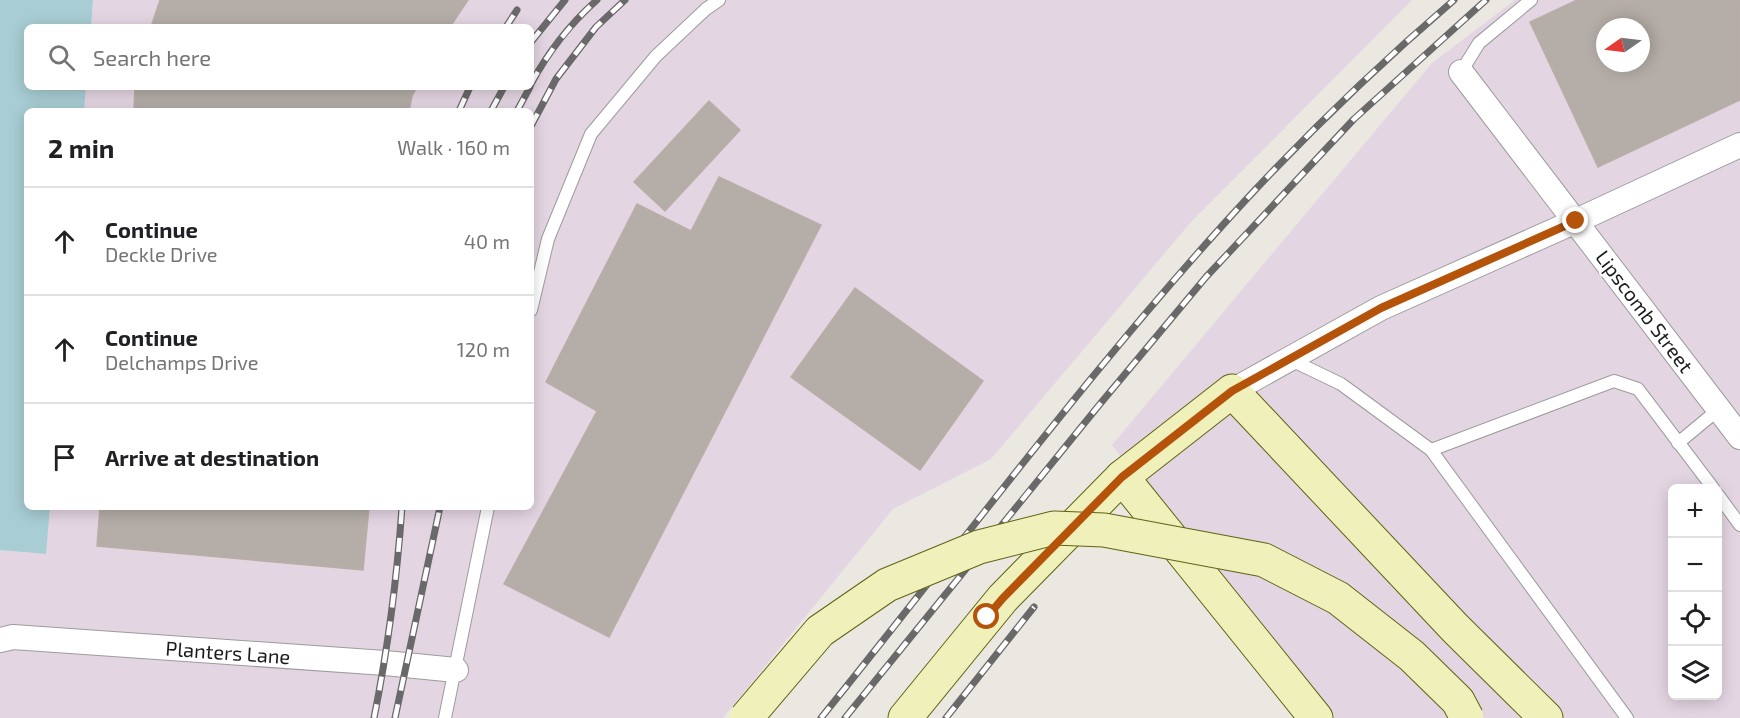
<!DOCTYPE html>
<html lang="en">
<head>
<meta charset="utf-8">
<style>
	body { margin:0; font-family:"Exo 2",sans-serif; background:#f6f6f6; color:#202124 }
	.controls { position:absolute; right:18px; bottom:18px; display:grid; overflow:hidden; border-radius:9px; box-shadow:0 3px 15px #0003 }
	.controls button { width:54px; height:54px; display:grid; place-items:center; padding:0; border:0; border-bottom:2px solid #e0e0e0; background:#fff; color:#202124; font:30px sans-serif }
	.compass { position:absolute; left:1596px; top:18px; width:54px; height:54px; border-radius:50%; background:#fff; box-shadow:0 3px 15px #0003; rotate:256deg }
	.stop { position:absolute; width:18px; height:18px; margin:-14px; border:4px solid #b45309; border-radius:50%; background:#fff }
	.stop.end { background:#b45309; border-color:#fff; box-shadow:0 2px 6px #0008 }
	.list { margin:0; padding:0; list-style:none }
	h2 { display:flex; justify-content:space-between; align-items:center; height:78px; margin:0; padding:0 24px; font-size:26px }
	h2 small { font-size:20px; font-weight:400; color:#757577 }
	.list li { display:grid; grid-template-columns:39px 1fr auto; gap:18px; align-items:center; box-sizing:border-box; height:108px; padding:0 24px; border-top:2px solid #e0e0e0 }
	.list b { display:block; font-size:22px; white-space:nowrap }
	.list p { margin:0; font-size:20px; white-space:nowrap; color:#757577 }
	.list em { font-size:20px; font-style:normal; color:#757577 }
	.icon { flex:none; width:33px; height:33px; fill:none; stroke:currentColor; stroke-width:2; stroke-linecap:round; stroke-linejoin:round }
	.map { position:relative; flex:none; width:1740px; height:718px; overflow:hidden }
	.search { position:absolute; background:#fff; box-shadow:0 3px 15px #0003; left:24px; top:24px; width:510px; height:66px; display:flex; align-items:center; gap:15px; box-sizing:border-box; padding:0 21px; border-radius:9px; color:#757577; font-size:22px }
	.panel { position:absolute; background:#fff; box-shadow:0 3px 15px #0003; left:24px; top:108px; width:510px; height:402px; border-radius:9px }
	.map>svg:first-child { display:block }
</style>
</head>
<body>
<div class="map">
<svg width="1740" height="718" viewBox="0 0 1740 718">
	<rect width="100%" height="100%" fill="#ebe8e2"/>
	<g fill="#e4d5e2" fill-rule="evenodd">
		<path d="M93,0h1319l-221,222 -200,237 -98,50 -170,209h-723v-168l45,4 5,-47h481v-396h-447l2,-24h445v-60h-440z"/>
		<path d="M1515,0h225v718h-422l-206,-273 320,-382zM1605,27h36v36h-36zM1672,488h46v208h-46z"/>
	</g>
	<path fill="#a8cdd4" d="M0,0h93l-2,27h-64v60h59l-2,24h-57v396h23l-4,47 -46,-4z"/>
	<g fill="#b4ada8" stroke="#bbaea6" stroke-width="1.5" fill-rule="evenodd">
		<path d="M160,0h308l-18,27h-299z"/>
		<path d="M1577,0h163v100l-142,67 -68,-145zM1605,27h36v36h-36z"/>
		<path d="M135,87h282l-5,9 -3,15h-275z"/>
		<path d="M709,101l31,29 -75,81 -31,-29z"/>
		<path d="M719,177l102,48 -212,412 -105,-53 93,-173 -51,-29 91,-178 54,27z"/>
		<path d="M855,288l128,93 -63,89 -129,-93z"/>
		<path d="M100,507h269l-6,63 -266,-24z"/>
	</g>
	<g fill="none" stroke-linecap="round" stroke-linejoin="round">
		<g stroke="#9c9c9c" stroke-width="14">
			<g id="lane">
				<path d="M1461,72l18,-29 52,-43"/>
				<path d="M531,310l17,-71 43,-105 65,-78 50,-47 13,-9"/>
				<path d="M1289,359l52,25 90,66 196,268"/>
				<path d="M1678,443l41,-34"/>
				<path d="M1431,450l183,-69 24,8 75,99"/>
				<path d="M1718,495l22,30"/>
				<path d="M445,718l43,-211"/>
			</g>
		</g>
		<g stroke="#9c9c9c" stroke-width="26">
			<g id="street">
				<path d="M1461,72l279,365"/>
				<path d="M1232,391l149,-83 195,-87 164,-76"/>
				<path d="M0,640l13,-3 372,26 71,7"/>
			</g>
		</g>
		<g stroke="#5f6312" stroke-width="35">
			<g id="secondary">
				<path d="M1122,477l194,241"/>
				<path d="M905,718l98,-120 119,-121 110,-86 223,237 91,90"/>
			</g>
		</g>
		<use href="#lane" stroke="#fff" stroke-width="12"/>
		<use href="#street" stroke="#fff" stroke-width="24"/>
		<use href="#secondary" stroke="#f0f0bb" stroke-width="33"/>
		<g stroke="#696969" stroke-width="7">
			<g id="rail">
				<path d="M506,27l11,-17"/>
				<path d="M531,42l34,-42"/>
				<path d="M531,84c16,-30 40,-61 66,-84"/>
				<path d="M459,111l11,-24"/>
				<path d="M491,111l13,-24"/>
				<path d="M517,111l13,-24"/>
				<path d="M531,126l25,-47 40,-52 29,-27"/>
				<path d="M374,718c14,-70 23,-140 28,-211"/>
				<path d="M395,718l45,-211"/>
				<path d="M821,718c143,-177 279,-362 434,-528 63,-67 130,-131 199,-190"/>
				<path d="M845,718l255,-314 106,-127 148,-158 132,-119"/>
				<path d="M946,718l88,-111"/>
			</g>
		</g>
		<use href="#rail" stroke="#fff" stroke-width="4.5" stroke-dasharray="14" stroke-linecap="butt"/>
		<g stroke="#5f6312" stroke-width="35" stroke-linecap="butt">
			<path id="secondary-bridge" d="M746,718l74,-87 67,-46 92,-38 75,-19 50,2 160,30 74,38 74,58 46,45 9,17"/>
		</g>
		<use href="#secondary-bridge" stroke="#f0f0bb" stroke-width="33"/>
	</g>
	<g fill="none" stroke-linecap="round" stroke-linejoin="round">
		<path stroke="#b45309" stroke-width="8" d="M987,617l16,-19 119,-121 110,-86 149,-83 195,-87"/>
	</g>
	<g text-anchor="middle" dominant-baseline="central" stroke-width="4.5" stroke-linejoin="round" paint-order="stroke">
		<g font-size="20" fill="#1b1b1b" stroke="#fff">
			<text transform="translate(1645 311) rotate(53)">Lipscomb Street</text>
			<text transform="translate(228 652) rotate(4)">Planters Lane</text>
		</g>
	</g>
</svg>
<div class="controls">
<button>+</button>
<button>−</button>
<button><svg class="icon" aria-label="locate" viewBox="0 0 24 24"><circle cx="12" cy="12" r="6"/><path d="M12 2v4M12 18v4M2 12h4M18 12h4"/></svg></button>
<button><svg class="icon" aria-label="layers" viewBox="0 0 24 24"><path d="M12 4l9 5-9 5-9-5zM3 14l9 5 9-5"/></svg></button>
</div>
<svg class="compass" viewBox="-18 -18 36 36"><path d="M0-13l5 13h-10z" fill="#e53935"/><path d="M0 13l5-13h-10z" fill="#757577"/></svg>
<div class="stop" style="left:987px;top:617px"></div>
<div class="stop end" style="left:1576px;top:221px"></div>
<div class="search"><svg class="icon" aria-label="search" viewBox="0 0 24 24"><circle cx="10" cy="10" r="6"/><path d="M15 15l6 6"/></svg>Search here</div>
<section class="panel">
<h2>2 min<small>Walk · 160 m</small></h2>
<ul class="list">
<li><svg class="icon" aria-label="ahead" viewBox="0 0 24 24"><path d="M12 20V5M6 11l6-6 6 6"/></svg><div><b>Continue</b><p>Deckle Drive</p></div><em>40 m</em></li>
<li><svg class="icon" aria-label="ahead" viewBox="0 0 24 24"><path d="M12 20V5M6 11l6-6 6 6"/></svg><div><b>Continue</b><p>Delchamps Drive</p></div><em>120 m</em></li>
<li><svg class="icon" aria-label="arrive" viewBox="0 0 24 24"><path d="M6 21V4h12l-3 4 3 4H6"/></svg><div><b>Arrive at destination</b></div></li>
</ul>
</section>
</div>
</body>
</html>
